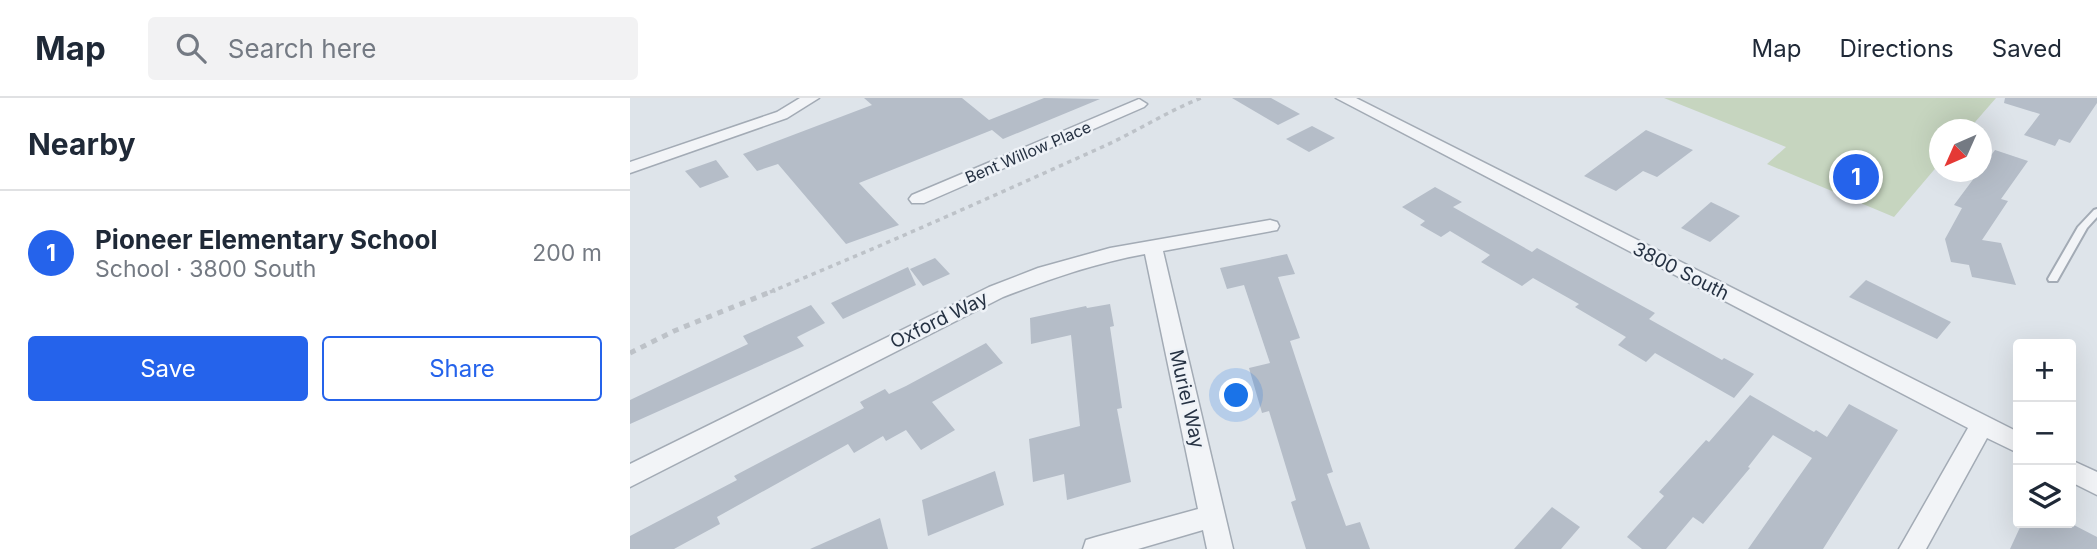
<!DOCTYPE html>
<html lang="en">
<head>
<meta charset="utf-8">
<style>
	body { margin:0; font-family:Inter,sans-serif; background:#f2f2f3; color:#1f2937 }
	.controls { position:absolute; right:21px; bottom:21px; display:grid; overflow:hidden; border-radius:7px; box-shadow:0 7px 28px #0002 }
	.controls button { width:63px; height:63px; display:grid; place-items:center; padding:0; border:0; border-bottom:2px solid #e0e1e3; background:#fff; color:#1f2937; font:35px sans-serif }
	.compass { position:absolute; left:1299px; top:21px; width:63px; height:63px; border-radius:50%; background:#fff; box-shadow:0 7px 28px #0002; rotate:225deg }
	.you { position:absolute; left:607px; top:298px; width:24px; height:24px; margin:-18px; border:5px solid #fff; border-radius:50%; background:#1a73e8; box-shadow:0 0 0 10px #1a73e833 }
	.badge { display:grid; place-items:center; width:46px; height:46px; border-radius:50%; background:#2563eb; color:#fff; font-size:23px; font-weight:700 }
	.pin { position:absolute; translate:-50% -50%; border:4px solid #fff; box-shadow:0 2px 7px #0006 }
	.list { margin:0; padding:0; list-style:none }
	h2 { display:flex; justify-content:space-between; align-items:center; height:91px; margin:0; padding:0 28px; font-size:30px }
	h2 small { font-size:23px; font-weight:400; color:#747a83 }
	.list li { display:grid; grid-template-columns:46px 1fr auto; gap:21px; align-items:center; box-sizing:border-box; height:126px; padding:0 28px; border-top:2px solid #e0e1e3 }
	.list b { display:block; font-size:26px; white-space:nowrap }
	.list p { margin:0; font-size:23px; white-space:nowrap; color:#747a83 }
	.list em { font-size:23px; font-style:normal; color:#747a83 }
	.actions { display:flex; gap:14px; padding:21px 28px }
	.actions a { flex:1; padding:16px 0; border:2px solid #2563eb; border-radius:7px; text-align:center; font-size:24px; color:#2563eb }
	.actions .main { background:#2563eb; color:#fff }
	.icon { flex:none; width:38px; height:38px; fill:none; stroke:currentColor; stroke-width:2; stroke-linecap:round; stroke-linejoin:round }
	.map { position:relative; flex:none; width:1467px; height:451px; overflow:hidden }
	header { display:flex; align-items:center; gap:42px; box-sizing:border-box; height:98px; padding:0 35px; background:#fff; border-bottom:2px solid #e0e1e3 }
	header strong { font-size:33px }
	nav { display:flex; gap:38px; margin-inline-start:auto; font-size:24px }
	.search { width:490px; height:63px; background:#f2f2f3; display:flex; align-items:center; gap:18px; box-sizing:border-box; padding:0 24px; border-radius:7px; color:#747a83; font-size:26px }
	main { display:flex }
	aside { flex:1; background:#fff }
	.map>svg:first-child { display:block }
</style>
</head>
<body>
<header>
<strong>Map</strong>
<div class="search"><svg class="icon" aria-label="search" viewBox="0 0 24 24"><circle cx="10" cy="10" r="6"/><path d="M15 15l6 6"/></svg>Search here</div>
<nav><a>Map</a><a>Directions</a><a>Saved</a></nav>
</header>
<main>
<aside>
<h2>Nearby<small></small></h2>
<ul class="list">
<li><span class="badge">1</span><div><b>Pioneer Elementary School</b><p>School · 3800 South</p></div><em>200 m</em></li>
</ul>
<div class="actions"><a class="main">Save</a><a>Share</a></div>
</aside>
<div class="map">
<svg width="1467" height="451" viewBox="0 0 1467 451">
	<rect width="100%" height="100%" fill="#dee4ea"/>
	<path fill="#c6d5bf" d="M1034,0h332l-27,31 -29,1 -1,34 -45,53 -127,-53 19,-17z"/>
	<g fill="#b5bdc8">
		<path d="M234,0h98l27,22 55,-22 56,1 -97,40 -11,-9 -133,53 40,42 -53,19 -68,-80 -21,7 -14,-17 129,-49z"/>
		<path d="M602,0h39l29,16 -22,11z"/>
		<path d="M1375,0h92v5l-27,40 -11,-4 -4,7 -31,-11 16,-21 -36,-11z"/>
		<path d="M682,28l23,12 -26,14 -23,-13z"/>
		<path d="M1016,32l47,20 -36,27 -14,-6 -27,20 -32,-15z"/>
		<path d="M1365,52l33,11 -27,38 7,2 -26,39 19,3 15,42 -44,-8 -3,-12 -18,-3 -6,-23 17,-31 -8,-3z"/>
		<path d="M86,62l13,17 -29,11 -15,-17z"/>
		<path d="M805,89l27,15 -9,5 79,45 5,-4 118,65 -6,6 73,41 2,-2 30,16 -20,24 -79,-45 -9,9 -28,-17 8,-8 -51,-30 4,-3 -46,-26 -11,8 -41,-24 9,-7 -40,-24 -9,6 -21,-12 5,-4 -23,-14z"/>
		<path d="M1081,104l29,14 -30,26 -29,-14z"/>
		<path d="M657,156l8,20 -17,3 22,61 -10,3 43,131 -6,2 19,52 14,-4 10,27h-64l-15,-47 5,-2 -27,-89 -7,2 -13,-45 21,-5 -26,-78 -17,4 -7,-21z"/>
		<path d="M305,160l15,16 -27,12 -13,-17z"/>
		<path d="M278,169l8,18 -73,34 -12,-16z"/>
		<path d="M1236,182l85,42 -14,17 -88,-42z"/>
		<path d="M480,206l4,22 -4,1 12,81 -5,1 14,73 -64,18 -3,-26 -31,8 -4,-43 51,-13 -9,-91 -40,9 -1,-26 56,-12 1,2z"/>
		<path d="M181,207l14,18 -28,14 7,9 -174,78v-24l118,-56 -5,-8z"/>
		<path d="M356,245l17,20 -71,39 23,28 -34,20 -15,-20 -20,11 -3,-5 -29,17 -6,-9 -131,73 3,7 -46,25h-44v-13l107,-56 -3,-4 130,-68 -4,-6 25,-13 4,5 17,-8z"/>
		<path d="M1120,297l64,37 2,-2 11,7 22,-33 49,26 -75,119h-75l64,-91 -39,-23 -25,32 2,1 -47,56 -10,-7 -27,32h-24l-15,-12 37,-41 -5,-4 47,-52 3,2z"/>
		<path d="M365,373l9,34 -76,31 -6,-36z"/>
		<path d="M922,409l28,20 -19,22h-47z"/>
		<path d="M250,420l8,31h-78z"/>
		<path d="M1392,425h48l27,14v12h-87z"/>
	</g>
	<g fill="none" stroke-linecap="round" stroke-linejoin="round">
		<g stroke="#a3abb5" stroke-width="4">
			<path id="lane" d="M1467,111v8l-10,11 -30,53h-8l-1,-2 30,-52 16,-17z"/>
		</g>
		<g stroke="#a3abb5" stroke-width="3">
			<g id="street">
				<path d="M170,0h19l-32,20 -157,55v-11l147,-50z"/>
				<path d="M706,0h20l662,334v21l-31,-15 -61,111h-27l69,-121z"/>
				<path d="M509,1l8,5 -3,3 -220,96h-12l-3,-4 3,-4z"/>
				<path d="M640,122l7,2 2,4 -2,4 -114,21 70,298h-26l-4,-19 -65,19h-55l3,-9 10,-3 102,-28 -53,-255c-50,9 -95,25 -142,43l-373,190v-23l359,-177 49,-19 72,-20z"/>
				<path d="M1441,362l26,12v23l-26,-13z"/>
			</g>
		</g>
		<path stroke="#bdc2c8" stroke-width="3.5" stroke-dasharray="4.5 4.5" stroke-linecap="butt" d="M140,194c112,-46 221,-95 330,-144 34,-15 66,-36 101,-50"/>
		<path stroke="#bdc2c8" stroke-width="5" stroke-dasharray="6 6" stroke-linecap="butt" d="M0,255l44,-22 101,-41"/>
		<use href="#lane" fill="#f2f4f7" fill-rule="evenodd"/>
		<use href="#street" fill="#f2f4f7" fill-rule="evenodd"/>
	</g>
	<g text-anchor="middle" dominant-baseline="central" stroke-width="5" stroke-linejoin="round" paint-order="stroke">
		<g font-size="16" fill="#263243" stroke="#eef2f7">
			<text transform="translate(398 54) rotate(-23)">Bent Willow Place</text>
		</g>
		<g font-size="19" fill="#263243" stroke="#eef2f7">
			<text transform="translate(1051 173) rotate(27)">3800 South</text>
			<text transform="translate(309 222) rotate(-26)">Oxford Way</text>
			<text transform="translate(557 301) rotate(77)">Muriel Way</text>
		</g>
	</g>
</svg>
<div class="controls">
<button>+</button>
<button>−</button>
<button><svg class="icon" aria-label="layers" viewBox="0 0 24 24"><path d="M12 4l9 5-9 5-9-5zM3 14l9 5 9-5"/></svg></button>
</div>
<svg class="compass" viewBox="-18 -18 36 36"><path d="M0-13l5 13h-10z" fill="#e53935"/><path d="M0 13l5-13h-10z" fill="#747a83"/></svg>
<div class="you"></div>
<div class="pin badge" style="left:1226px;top:79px">1</div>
</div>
</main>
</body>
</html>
